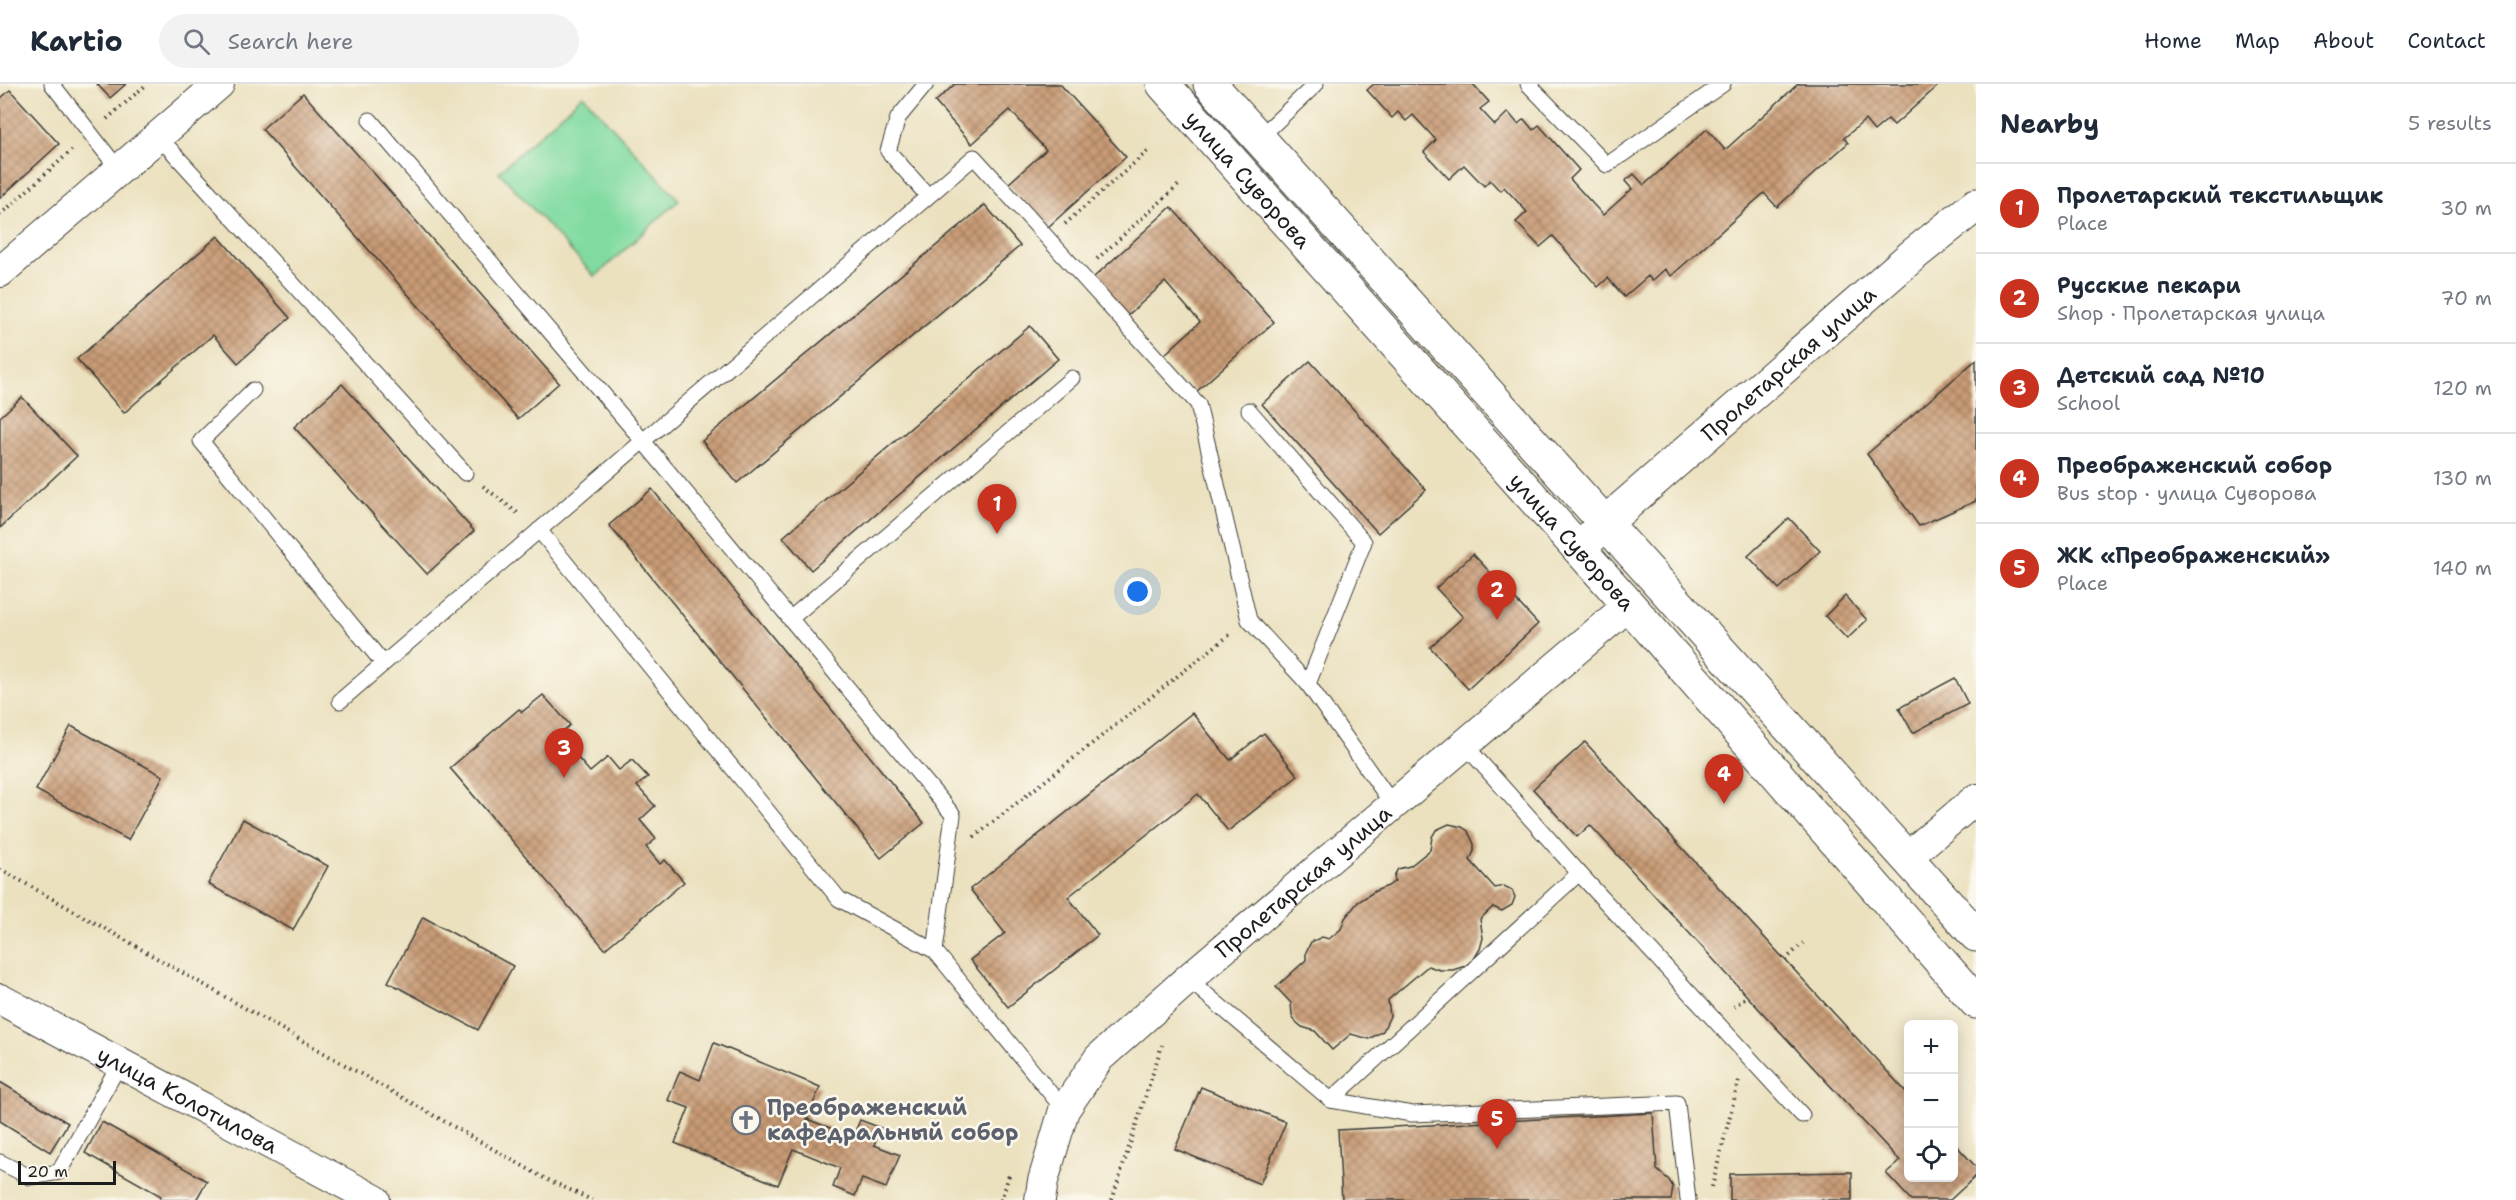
<!DOCTYPE html>
<html lang="en">
<head>
<meta charset="utf-8">
<style>
	body { margin:0; font-family:"Shantell Sans",sans-serif; background:#f2f2f3; color:#1f2937 }
	.controls { position:absolute; right:18px; bottom:18px; display:grid; overflow:hidden; border-radius:9px; box-shadow:0 3px 15px #0003 }
	.controls button { width:54px; height:54px; display:grid; place-items:center; padding:0; border:0; border-bottom:2px solid #e0e1e3; background:#fff; color:#1f2937; font:30px sans-serif }
	.scale { position:absolute; left:18px; bottom:15px; width:98px; box-sizing:border-box; padding-left:6px; border:3px solid #1c1c1c; border-top:0; font-size:16px; line-height:21px; white-space:nowrap; color:#1c1c1c; -webkit-text-stroke:4px #fbf7ec; paint-order:stroke }
	.you { position:absolute; left:1138px; top:508px; width:21px; height:21px; margin:-15px; border:4px solid #fff; border-radius:50%; background:#1a73e8; box-shadow:0 0 0 9px #1a73e833 }
	.badge { display:grid; place-items:center; width:39px; height:39px; border-radius:50%; background:#c8321e; color:#fff; font-size:20px; font-weight:700 }
	.pin { position:absolute; translate:-50% -50px; filter:drop-shadow(0 2px 3px #0008) }
	.pin::after { content:''; position:absolute; top:32px; width:21px; height:18px; background:inherit; clip-path:polygon(0 0,100% 0,50% 100%) }
	.list { margin:0; padding:0; list-style:none }
	h2 { display:flex; justify-content:space-between; align-items:center; height:78px; margin:0; padding:0 24px; font-size:26px }
	h2 small { font-size:20px; font-weight:400; color:#747a83 }
	.list li { display:grid; grid-template-columns:39px 1fr auto; gap:18px; align-items:center; box-sizing:border-box; height:90px; padding:0 24px; border-top:2px solid #e0e1e3 }
	.list b { display:block; font-size:22px; white-space:nowrap }
	.list p { margin:0; font-size:20px; white-space:nowrap; color:#747a83 }
	.list em { font-size:20px; font-style:normal; color:#747a83 }
	.icon { flex:none; width:33px; height:33px; fill:none; stroke:currentColor; stroke-width:2; stroke-linecap:round; stroke-linejoin:round }
	.map { position:relative; flex:none; width:1976px; height:1116px; overflow:hidden }
	header { display:flex; align-items:center; gap:36px; box-sizing:border-box; height:84px; padding:0 30px; background:#fff; border-bottom:2px solid #e0e1e3 }
	header strong { font-size:28px }
	nav { display:flex; gap:33px; margin-inline-start:auto; font-size:21px }
	.search { width:420px; height:54px; background:#f2f2f3; display:flex; align-items:center; gap:15px; box-sizing:border-box; padding:0 21px; border-radius:33px; color:#747a83; font-size:22px }
	main { display:flex }
	aside { flex:1; background:#fff }
	.map>svg:first-child { display:block }
</style>
</head>
<body>
<header>
<strong>Kartio</strong>
<div class="search"><svg class="icon" aria-label="search" viewBox="0 0 24 24"><circle cx="10" cy="10" r="6"/><path d="M15 15l6 6"/></svg>Search here</div>
<nav><a>Home</a><a>Map</a><a>About</a><a>Contact</a></nav>
</header>
<main>
<div class="map">
<svg width="1976" height="1116" viewBox="0 0 1976 1116">
	<defs>
		<pattern id="building-cross-hatch" width="8" height="8" patternUnits="userSpaceOnUse" patternTransform="scale(1.5)"><rect width="8" height="8" fill="#c99b76"/><path d="M0 0l8 8M0 8l8-8" fill="none" stroke="#a27e60"/></pattern>
	</defs>
	<rect width="100%" height="100%" fill="#fbf7ec"/>
	<filter id="ink" filterUnits="userSpaceOnUse"><feTurbulence type="fractalNoise" baseFrequency=".0167" numOctaves="2"/><feDisplacementMap in="SourceGraphic" scale="12" xChannelSelector="R" yChannelSelector="G"/><feConvolveMatrix kernelMatrix="1 2 1 2 8 2 1 2 1" color-interpolation-filters="sRGB"/></filter>
	<filter id="wash" filterUnits="userSpaceOnUse"><feTurbulence type="fractalNoise" baseFrequency=".008" numOctaves="4" result="noise"/><feDisplacementMap in="SourceGraphic" scale="24" xChannelSelector="R" yChannelSelector="G"/><feGaussianBlur stdDeviation="1.35" result="paint"/><feColorMatrix in="noise" values="0 0 0 0 0 0 0 0 0 0 0 0 0 0 0 0 0 1.4 0 .05"/><feComposite in="paint" operator="in"/></filter>
	<g filter="url(#wash)">
		<rect width="100%" height="100%" fill="#ebe1bf"/>
		<path fill="#81dba1" stroke="#4e7c5e" stroke-width="1.5" d="M583,11l96,105 -84,77 -96,-105z"/>
		<g id="blocks">
			<g fill="url(#building-cross-hatch)">
				<path d="M97,0h29l-16,14z"/>
				<path d="M955,0h105l66,73 -79,71 -39,-44 38,-34 -36,-40 -38,34 -37,-42z"/>
				<path d="M1374,0h99l16,18 -9,7 15,16 13,-13 10,12 6,-5 9,11 6,-5 40,45 -9,9 33,36 29,-26 -7,-8 9,-7 10,11 63,-56 18,21 73,-66h142l-46,41 -6,-6 -14,12 -9,-11 -21,18 4,5 -71,64 -13,-14 -93,83 -6,-7 -13,12 -4,-5 -24,21 -16,-19 -10,9 -45,-51 -13,11 -24,-25 11,-10 -23,-25 -4,4 -10,-11 -6,6 -20,-21 -15,14 -25,-27 12,-12 -23,-25 -7,6 -8,-9 -6,6 -25,-28z"/>
				<path d="M10,6l49,54 -59,54v-99z"/>
				<path d="M303,9l256,290 -41,36 -256,-290z"/>
				<path d="M985,121l35,41 -283,237 -35,-42z"/>
				<path d="M1171,123l103,115 -78,70 -33,-36 37,-34 -35,-40 -38,34 -34,-38z"/>
				<path d="M218,152l72,82 -52,45 -25,-28 -89,78 -47,-54z"/>
				<path d="M1030,242l28,33 -247,211 -28,-33z"/>
				<path d="M1976,276v141l-57,25 -52,-72z"/>
				<path d="M1310,277l116,129 -48,43 -116,-129z"/>
				<path d="M342,300l132,147 -47,43 -133,-147z"/>
				<path d="M22,313l55,59 -77,72v-111z"/>
				<path d="M652,405l272,334 -43,35 -272,-333z"/>
				<path d="M1789,434l31,33 -41,38 -31,-33z"/>
				<path d="M1473,470l65,70 -70,65 -38,-42 33,-30 -27,-29z"/>
				<path d="M1845,512l22,24 -20,19 -22,-23z"/>
				<path d="M1955,594l13,26 -55,29 -14,-25z"/>
				<path d="M543,611l27,30 -12,10 32,37 18,-15 11,13 13,-10 16,17 -11,9 18,20 -15,14 16,19 -10,8 14,17 5,-4 19,22 -79,67 -155,-181 69,-59 3,3z"/>
				<path d="M1192,629l38,47 34,-27 34,43 -70,55 -30,-37 -130,103 30,38 -90,72 -38,-47 35,-27 -35,-44z"/>
				<path d="M71,642l92,50 -35,64 -92,-50z"/>
				<path d="M1585,658l323,352v84h46v-35l22,24v9l-26,24h-39l-25,-27 14,-12 -153,-165 -157,-171 -13,12 -44,-48z"/>
				<path d="M243,735l85,47 -35,64 -85,-46z"/>
				<path d="M1449,740l13,3 6,4 6,13v7l-4,9 25,28 9,-2 8,4 3,7 -3,8 -10,6 -9,-4 -13,12 3,19 -3,11 -6,10 -9,7 -12,4h-13l-12,-4 -40,34 2,16 -7,15 -14,8 -18,-5 -19,16 -17,-19 -13,-4 -6,-5 -4,-7 -1,-12 -15,-16 30,-27v-8l5,-10 11,-5 7,2 12,-10 4,-11 13,-16 17,-11 13,-5 7,-5 -1,-5 4,-7 12,-3 20,-16 2,-13 4,-7z"/>
				<path d="M423,833l90,49 -35,64 -90,-48z"/>
				<path d="M714,959l106,44 -13,32 46,18 7,-17 21,8 -7,17 26,10 -14,33 -24,-9 -7,17 -22,-9 7,-19 -47,-19 -15,36 -103,-42 14,-35 -21,-8 12,-29 20,9z"/>
				<path d="M0,998l68,41 -18,29 -50,-31z"/>
				<path d="M1201,1003l85,35 -26,62 -85,-35z"/>
				<path d="M1653,1029l4,57 12,10 4,7 -2,13h-329l-4,-70z"/>
				<path d="M102,1038l105,59 -11,19h-37l2,-4 -76,-43z"/>
				<path d="M1852,1088v28h-122v-26z"/>
			</g>
		</g>
	</g>
	<g filter="url(#ink)">
		<use href="#blocks" fill-opacity="0" stroke="#3b3a34" stroke-width="1.5"/>
		<g fill="none" stroke-linecap="round" stroke-linejoin="round">
			<g stroke="#3b3a34" stroke-width="17">
				<g id="service">
					<path d="M52,0l67,86"/>
					<path d="M926,0l-28,34 -10,33 40,45"/>
					<path d="M1528,0l79,81 116,-81"/>
					<path d="M370,36l273,321 310,374 -18,136"/>
					<path d="M159,53l306,336"/>
					<path d="M1258,55l58,-55"/>
					<path d="M253,306l-52,51 182,222"/>
					<path d="M1249,326l115,132 -56,142 85,121"/>
					<path d="M539,446l300,369 96,52 129,159"/>
					<path d="M790,535l282,-241"/>
					<path d="M340,617l634,-544 224,247 51,216 59,64"/>
					<path d="M1465,661l114,128 223,242"/>
					<path d="M1188,895l143,121 81,14 265,-11 11,97"/>
					<path d="M1331,1016l248,-227"/>
					<path d="M0,1078l30,15 29,-5 61,-109"/>
				</g>
			</g>
			<g stroke="#3b3a34" stroke-width="32">
				<g id="minor">
					<path d="M0,188l219,-188"/>
					<path d="M1907,773l69,-58"/>
					<path id="s1" d="M0,915l375,201"/>
					<path id="s2" d="M1040,1116l3,-19 21,-71 35,-52 89,-79 441,-374"/>
				</g>
			</g>
			<g stroke="#3b3a34" stroke-width="35">
				<g id="tertiary">
					<path id="s3" d="M1579,465l26,-26 308,-268 63,-50"/>
				</g>
			</g>
			<g stroke="#3b3a34" stroke-width="35">
				<g id="secondary">
					<path id="s4" d="M1163,0l466,521 347,397"/>
					<path d="M1210,0l766,851"/>
				</g>
			</g>
			<g stroke="#3b3a34" stroke-width="4" stroke-dasharray="1.5 4.5" stroke-linecap="butt">
				<path d="M107,35l40,-35"/>
				<path d="M0,131l72,-65"/>
				<path d="M1065,140l84,-74"/>
				<path d="M1097,175l83,-75"/>
				<path d="M483,402l37,29"/>
				<path d="M974,753l258,-204"/>
				<path d="M0,785l544,309 48,22"/>
				<path d="M1785,876l18,-17"/>
				<path d="M1734,923l13,-11"/>
				<path d="M1712,1103l27,-107"/>
				<path d="M1001,1116l8,-25"/>
				<path d="M1112,1116l50,-155"/>
			</g>
			<use href="#service" stroke="#fff" stroke-width="15"/>
			<use href="#minor" stroke="#fff" stroke-width="30"/>
			<use href="#tertiary" stroke="#fff" stroke-width="33"/>
			<use href="#secondary" stroke="#fff" stroke-width="33"/>
		</g>
	</g>
	<defs>
		<g id="church-ring" transform="scale(1.5)"><circle r="9.5" fill="#fbf7ec" stroke="#6b7280" stroke-width="1.5"/><path d="M-1.2-6h2.4v3.5h3.3v2.4h-3.3V6h-2.4V-.1h-3.3v-2.4h3.3Z" fill="#6b7280"/></g>
	</defs>
	<g fill-rule="evenodd">
		<use href="#church-ring" x="746" y="1036"/>
	</g>
	<g text-anchor="middle" dominant-baseline="central" stroke-width="5" stroke-linejoin="round" paint-order="stroke">
		<g font-size="22" fill="#1c1c1c" stroke="#fbf7ec">
			<text stroke="none"><textPath href="#s4" startOffset="128">улица Суворова</textPath></text>
			<text stroke="none"><textPath href="#s3" startOffset="280">Пролетарская улица</textPath></text>
			<text stroke="none"><textPath href="#s4" startOffset="614">улица Суворова</textPath></text>
			<text stroke="none"><textPath href="#s2" startOffset="426">Пролетарская улица</textPath></text>
			<text stroke="none"><textPath href="#s1" startOffset="213">улица Колотилова</textPath></text>
		</g>
		<g font-size="22" font-weight="bold" fill="#5b616d" stroke="#fbf7ec" text-anchor="start">
			<text x="767" y="1023">Преображенский<tspan x="767" dy="25">кафедральный собор</tspan></text>
		</g>
	</g>
</svg>
<div class="controls">
<button>+</button>
<button>−</button>
<button><svg class="icon" aria-label="locate" viewBox="0 0 24 24"><circle cx="12" cy="12" r="6"/><path d="M12 2v4M12 18v4M2 12h4M18 12h4"/></svg></button>
</div>
<div class="scale">20 m</div>
<div class="you"></div>
<div class="pin badge" style="left:997px;top:450px">1</div>
<div class="pin badge" style="left:1497px;top:536px">2</div>
<div class="pin badge" style="left:564px;top:694px">3</div>
<div class="pin badge" style="left:1724px;top:720px">4</div>
<div class="pin badge" style="left:1497px;top:1065px">5</div>
</div>
<aside>
<h2>Nearby<small>5 results</small></h2>
<ul class="list">
<li><span class="badge">1</span><div><b>Пролетарский текстильщик</b><p>Place</p></div><em>30 m</em></li>
<li><span class="badge">2</span><div><b>Русские пекари</b><p>Shop · Пролетарская улица</p></div><em>70 m</em></li>
<li><span class="badge">3</span><div><b>Детский сад №10</b><p>School</p></div><em>120 m</em></li>
<li><span class="badge">4</span><div><b>Преображенский собор</b><p>Bus stop · улица Суворова</p></div><em>130 m</em></li>
<li><span class="badge">5</span><div><b>ЖК «Преображенский»</b><p>Place</p></div><em>140 m</em></li>
</ul>
</aside>
</main>
</body>
</html>
